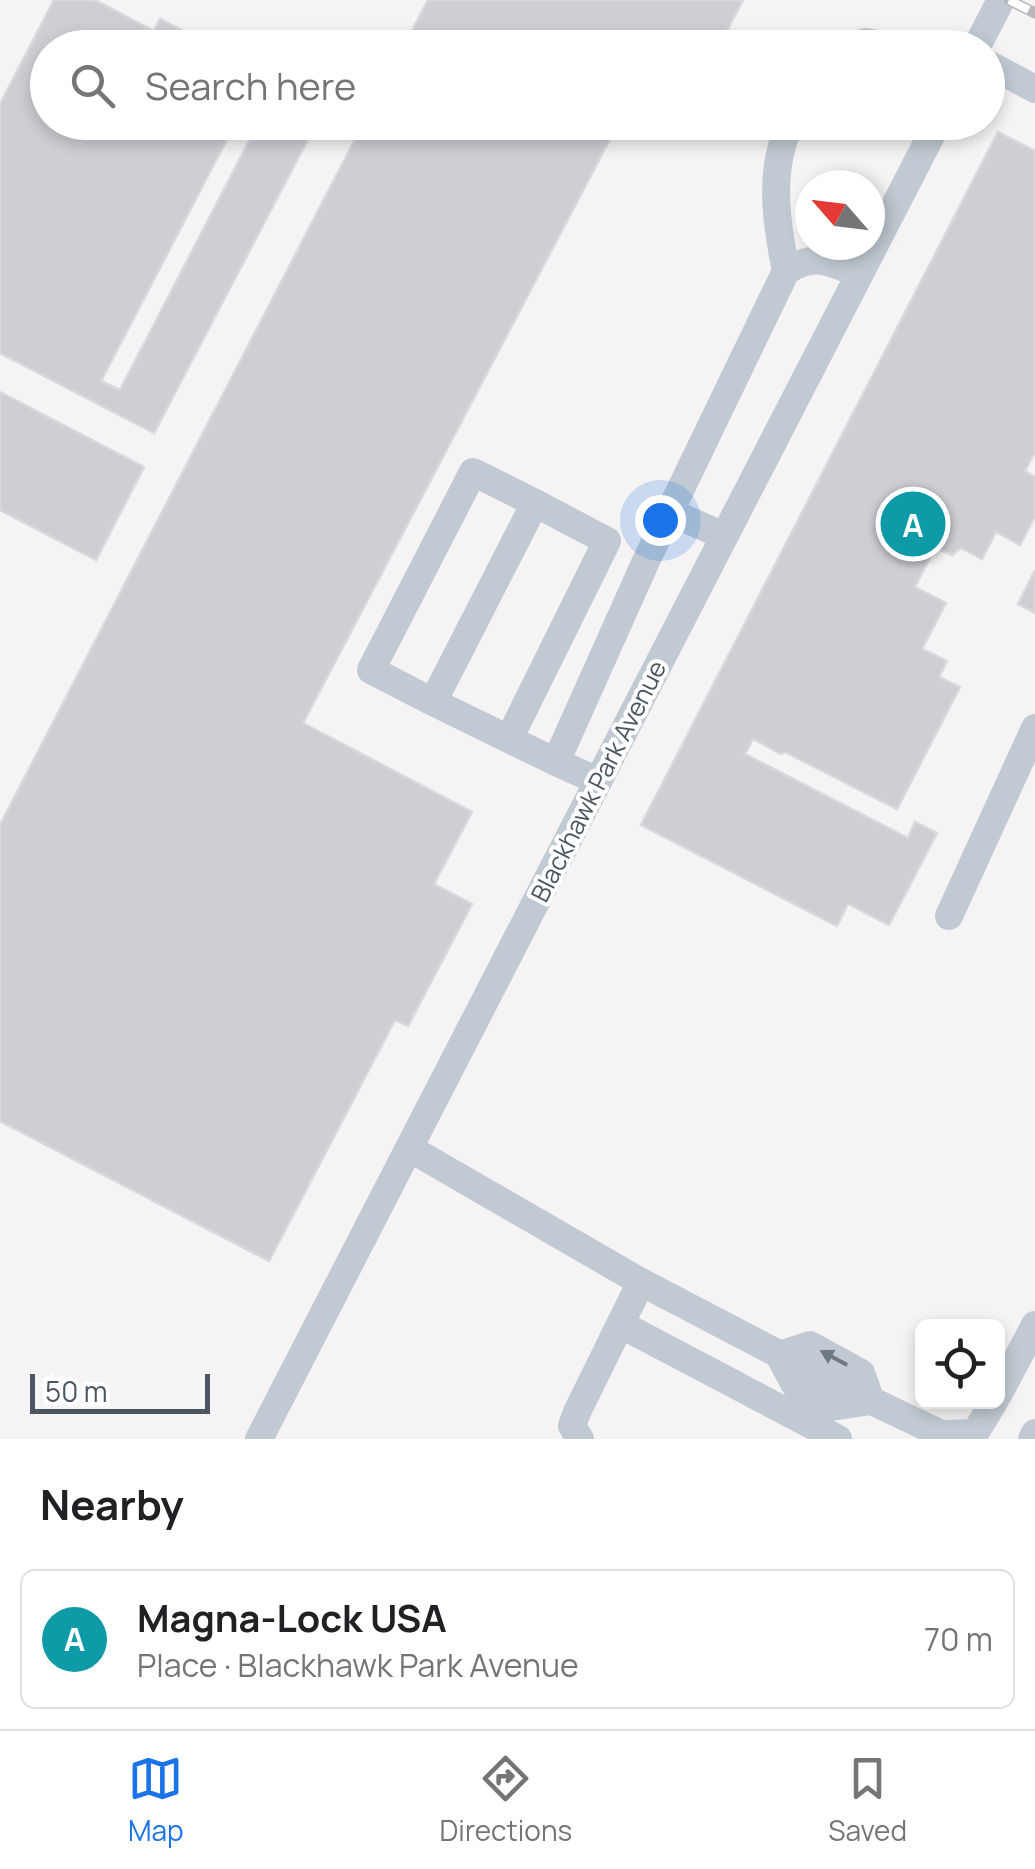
<!DOCTYPE html>
<html lang="en">
<head>
<meta charset="utf-8">
<style>
	body { margin:0; font-family:Manrope,sans-serif; background:#f6f6f6; color:#202124 }
	.controls { position:absolute; right:30px; bottom:30px; display:grid; overflow:hidden; border-radius:15px; box-shadow:0 5px 15px #0003 }
	.controls button { width:90px; height:90px; display:grid; place-items:center; padding:0; border:0; border-bottom:2px solid #e0e0e0; background:#fff; color:#202124; font:50px sans-serif }
	.compass { position:absolute; left:795px; top:170px; width:90px; height:90px; border-radius:50%; background:#fff; box-shadow:0 5px 15px #0003; rotate:298deg }
	.scale { position:absolute; left:30px; bottom:25px; width:180px; box-sizing:border-box; padding-left:10px; border:5px solid #4a5661; border-top:0; font-size:28px; line-height:35px; white-space:nowrap; color:#4a5661; -webkit-text-stroke:8px #fff; paint-order:stroke }
	.you { position:absolute; left:660px; top:520px; width:35px; height:35px; margin:-25px; border:8px solid #fff; border-radius:50%; background:#1a73e8; box-shadow:0 0 0 15px #1a73e833 }
	.badge { display:grid; place-items:center; width:65px; height:65px; border-radius:50%; background:#1a73e8; color:#fff; font-size:32px; font-weight:700 }
	.pin { position:absolute; translate:-50% -50%; border:5px solid #fff; box-shadow:0 2px 10px #0006 }
	.list { margin:0; padding:0; list-style:none }
	h2 { display:flex; justify-content:space-between; align-items:center; height:130px; margin:0; padding:0 40px; font-size:42px }
	h2 small { font-size:32px; font-weight:400; color:#757577 }
	.list li { display:grid; grid-template-columns:65px 1fr auto; gap:30px; align-items:center; box-sizing:border-box; height:140px; margin:0 20px 20px; padding:0 20px; border:2px solid #e0e0e0; border-radius:15px }
	.list b { display:block; font-size:38px; white-space:nowrap }
	.list p { margin:0; font-size:32px; white-space:nowrap; color:#757577 }
	.list em { font-size:32px; font-style:normal; color:#757577 }
	.icon { flex:none; width:55px; height:55px; fill:none; stroke:currentColor; stroke-width:2; stroke-linecap:round; stroke-linejoin:round }
	.map { position:relative; flex:none; width:1035px; height:1439px; overflow:hidden }
	.search { position:absolute; background:#fff; box-shadow:0 5px 15px #0003; left:30px; right:30px; top:30px; height:110px; display:flex; align-items:center; gap:25px; box-sizing:border-box; padding:0 35px; border-radius:55px; color:#757577; font-size:38px }
	.sheet { height:290px; background:#fff }
	nav { display:flex; justify-content:space-around; align-items:center; box-sizing:border-box; height:140px; border-top:2px solid #e0e0e0; background:#fff; font-size:28px; color:#757577 }
	nav a { display:grid; justify-items:center; gap:5px }
	nav .on { color:#1a73e8 }
	.map>svg:first-child { display:block }
</style>
</head>
<body>
<div class="map">
<svg width="1035" height="1439" viewBox="0 0 1035 1439">
	<rect width="100%" height="100%" fill="#f5f3f3"/>
	<g fill="#cdcfd5" stroke="#d7d9de" stroke-width="2.5">
		<path d="M54,0h41l59,31 6,-12 56,29h-168v74h188l-135,259 19,9 139,-268h58l-163,311 -154,-80v-249z"/>
		<path d="M428,0h315l-25,48h-315z"/>
		<path d="M364,122h255l-316,601 169,89 -38,72 38,20 -64,122 -13,-6 -126,241 -269,-140v-296z"/>
		<path d="M641,122h38l-8,16z"/>
		<path d="M998,132l37,19v301l-10,19 10,6v39l-15,29 -24,-13 -14,27 -21,-11 -9,7 -17,-8 -20,40 31,16 -24,46 25,12 -8,16 21,10 -63,122 -112,-57 -4,2 -28,-15 -8,15 163,84 7,-16 22,11 -48,92 -41,-21 -11,22 -196,-101z"/>
		<path d="M0,392l144,75 -48,93 -96,-50z"/>
		<path d="M1035,570v43l-17,-9z"/>
	</g>
	<g fill="none" stroke-linecap="round" stroke-linejoin="round">
		<g stroke="#c1cad2" stroke-width="28">
			<path d="M846,48l20,-6 28,6"/>
			<path d="M976,48l25,-48"/>
			<path d="M988,64l47,25"/>
			<path d="M786,271c-10,-49 -18,-102 5,-149"/>
			<path d="M670,512l54,24"/>
			<path d="M433,702l-62,-32 102,-198 62,31 -102,199 123,60"/>
			<path d="M509,739l98,-198 -72,-38"/>
			<path d="M598,781l-42,-19 90,-201 140,-290c29,-19 44,-9 73,3"/>
			<path d="M949,916l86,-188"/>
			<path d="M409,1148l232,134 191,100 109,52 34,-1 19,-31"/>
			<path d="M622,1325l216,114"/>
			<path d="M779,1355l31,-10 51,28 10,28"/>
			<path d="M779,1355l16,30 36,22 40,-6"/>
			<path d="M998,1395l37,-70"/>
			<path d="M259,1439l679,-1317"/>
			<path d="M580,1439l-8,-13 5,-14 64,-130"/>
			<path d="M1032,1439l3,-6"/>
		</g>
		<g stroke="#b5b8bd" stroke-width="11">
			<path id="rail" d="M1009,0l26,13"/>
		</g>
		<use href="#rail" stroke="#fff" stroke-width="8" stroke-dasharray="22" stroke-linecap="butt"/>
	</g>
	<defs><path id="oneway-solid" d="M-6-.8H1V-3.2L6.5 0L1 3.2V.8H-6Z" transform="scale(2.5)"/></defs>
	<use fill="#6e7983" href="#oneway-solid" transform="translate(834 1358) rotate(-152)"/>
	<g text-anchor="middle" dominant-baseline="central" stroke-width="8" stroke-linejoin="round" paint-order="stroke">
		<g font-size="25" fill="#4a5661" stroke="#fff">
			<text transform="translate(598 781) rotate(-63)">Blackhawk Park Avenue</text>
		</g>
	</g>
</svg>
<div class="controls">
<button><svg class="icon" aria-label="locate" viewBox="0 0 24 24"><circle cx="12" cy="12" r="6"/><path d="M12 2v4M12 18v4M2 12h4M18 12h4"/></svg></button>
</div>
<svg class="compass" viewBox="-18 -18 36 36"><path d="M0-13l5 13h-10z" fill="#e53935"/><path d="M0 13l5-13h-10z" fill="#757577"/></svg>
<div class="scale">50 m</div>
<div class="you"></div>
<div class="pin badge" style="left:913px;top:524px;background:#0f9aa8">A</div>
<div class="search"><svg class="icon" aria-label="search" viewBox="0 0 24 24"><circle cx="10" cy="10" r="6"/><path d="M15 15l6 6"/></svg>Search here</div>
</div>
<section class="sheet">
<h2>Nearby<small></small></h2>
<ul class="list">
<li><span class="badge" style="background:#0f9aa8">A</span><div><b>Magna-Lock USA</b><p>Place · Blackhawk Park Avenue</p></div><em>70 m</em></li>
</ul>
</section>
<nav>
<a class="on"><svg class="icon" aria-label="map" viewBox="0 0 24 24"><path d="M3 6l6-2 6 2 6-2v14l-6 2-6-2-6 2zM9 4v14M15 6v14"/></svg>Map</a>
<a><svg class="icon" aria-label="directions" viewBox="0 0 24 24"><path d="M12 3l9 9-9 9-9-9zM9 14v-3h6M13 9l2 2-2 2"/></svg>Directions</a>
<a><svg class="icon" aria-label="saved" viewBox="0 0 24 24"><path d="M7 4h10v16l-5-4-5 4z"/></svg>Saved</a>
</nav>
</body>
</html>
